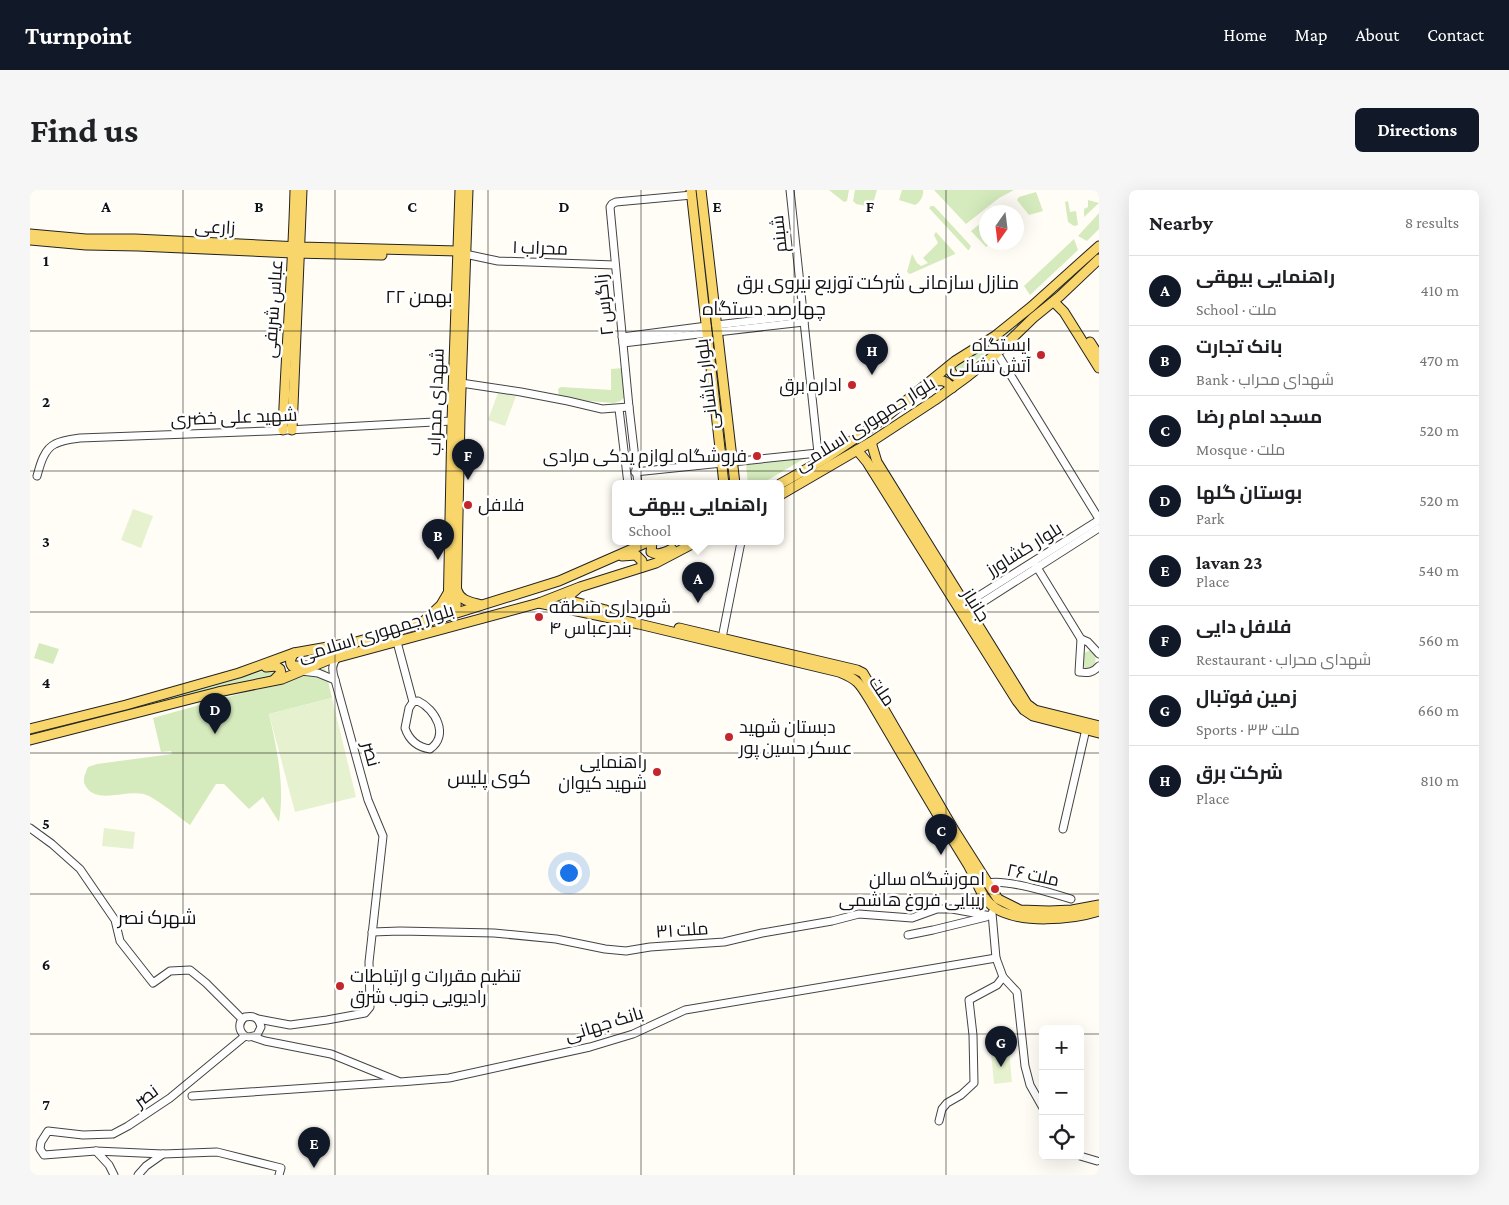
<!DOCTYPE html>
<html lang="en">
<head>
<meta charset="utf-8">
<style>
	body { margin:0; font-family:"Crimson Pro",Cairo,serif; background:#f6f6f6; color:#202124 }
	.controls { position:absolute; right:15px; bottom:15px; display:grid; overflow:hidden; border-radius:8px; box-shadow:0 5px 20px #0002 }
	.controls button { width:45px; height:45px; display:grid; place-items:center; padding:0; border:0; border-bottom:1px solid #e0e0e0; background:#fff; color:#202124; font:25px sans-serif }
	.compass { position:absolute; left:949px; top:15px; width:45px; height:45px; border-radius:50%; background:#fff; box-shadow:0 5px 20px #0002; rotate:194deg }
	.you { position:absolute; left:538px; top:682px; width:18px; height:18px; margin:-12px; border:4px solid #fff; border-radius:50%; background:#1a73e8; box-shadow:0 0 0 8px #1a73e833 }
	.badge { display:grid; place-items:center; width:32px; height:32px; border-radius:50%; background:#111827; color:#fff; font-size:16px; font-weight:700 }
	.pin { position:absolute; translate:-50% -41px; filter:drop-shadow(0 1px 2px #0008) }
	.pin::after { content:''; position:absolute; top:26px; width:18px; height:15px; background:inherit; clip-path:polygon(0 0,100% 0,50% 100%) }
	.popup { position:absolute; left:582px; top:290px; width:172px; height:65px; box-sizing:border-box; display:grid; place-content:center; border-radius:8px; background:#fff; filter:drop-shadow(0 1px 4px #0005); font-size:16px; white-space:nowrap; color:#757577 }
	.popup b { font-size:19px; color:#202124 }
	.popup::after { content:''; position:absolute; left:50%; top:100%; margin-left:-10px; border:10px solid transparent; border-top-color:#fff }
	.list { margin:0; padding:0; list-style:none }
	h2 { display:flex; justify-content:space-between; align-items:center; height:65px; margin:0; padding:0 20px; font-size:21px }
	h2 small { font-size:16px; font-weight:400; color:#757577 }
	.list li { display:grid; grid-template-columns:32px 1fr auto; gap:15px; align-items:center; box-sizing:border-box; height:70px; padding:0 20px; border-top:1px solid #e0e0e0 }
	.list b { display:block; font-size:19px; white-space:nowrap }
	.list p { margin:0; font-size:16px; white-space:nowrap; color:#757577 }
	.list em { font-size:16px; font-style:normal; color:#757577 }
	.icon { flex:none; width:28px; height:28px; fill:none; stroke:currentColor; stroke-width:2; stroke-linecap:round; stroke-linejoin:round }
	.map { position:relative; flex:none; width:1069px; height:985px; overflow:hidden; border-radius:8px }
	header { display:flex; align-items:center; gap:30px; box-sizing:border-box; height:70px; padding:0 25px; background:#111827; color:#fff }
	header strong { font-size:24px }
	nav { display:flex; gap:28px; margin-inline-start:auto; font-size:18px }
	.intro { display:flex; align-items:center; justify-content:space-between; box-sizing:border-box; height:120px; padding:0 30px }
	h1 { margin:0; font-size:35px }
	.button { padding:12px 22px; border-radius:8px; background:#111827; color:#fff; font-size:18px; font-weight:700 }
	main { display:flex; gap:30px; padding:0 30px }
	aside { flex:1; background:#fff; border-radius:8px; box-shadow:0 5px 20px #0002 }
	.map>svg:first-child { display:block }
</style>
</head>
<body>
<header>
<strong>Turnpoint</strong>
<nav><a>Home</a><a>Map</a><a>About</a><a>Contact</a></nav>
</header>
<div class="intro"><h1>Find us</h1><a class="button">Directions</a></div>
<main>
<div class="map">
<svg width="1069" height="985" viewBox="0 0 1069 985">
	<rect width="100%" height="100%" fill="#fffdf5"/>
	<g fill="#d5ebbd">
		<path d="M799,0h20l-2,11 -3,1z"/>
		<path d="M825,0h22l-5,17 -16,-3 -3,-3z"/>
		<path d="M872,0h21c1,5 -3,13 -8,15l-16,-5z"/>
		<path d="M904,0h80l-15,8 -33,26z"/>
		<path d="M1006,2l7,19 -14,4 -12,-15 2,-3z"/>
		<path d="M1058,10l11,3 -15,14v-8l4,-2z"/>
		<path d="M1038,11l2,11 6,-1 2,14 -4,1 -6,-4 -3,-20z"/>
		<path d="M901,16h3l37,40 -2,4h-1l-39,-42z"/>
		<path d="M1069,23v16l-12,12 -9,-5z"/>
		<path d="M956,29v23l5,1 -5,4 -15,-16z"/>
		<path d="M906,42l19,21v1l-45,20 -3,-2 5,-18 5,9 4,3 7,-3 -5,-5 15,-15 -4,-8z"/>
		<path d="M1044,49l4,11 -48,45 -6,-9z"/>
		<path d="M1069,59v5c-44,41 -89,80 -136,117h-7v-3l3,-4 43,-26z"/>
		<path d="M593,178l2,29 -5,4 -6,2 -51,-4 -4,-1 -1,-9 3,-2 50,3v-21z"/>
		<path d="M777,267l-46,27h-13l-2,-20z"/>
		<path d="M9,453l20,6 -6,15 -19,-6z"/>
		<path d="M1061,460l4,3c1,7 1,12 -4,17l-8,-2 1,-15z"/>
		<path d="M295,478l7,30 -63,16c8,36 16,71 10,108l-16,-25 -14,12 -25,-25h-8l-26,41c-12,-9 -28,-22 -41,-29 -18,-9 -50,9 -62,-8 -6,-7 -2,-14 1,-21l9,-3 75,-10 -1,-3 -10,1 -8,-34 104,-29 25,-6 17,-5z"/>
		<path d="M241,479l5,2v4l-4,3c-82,13 -162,37 -242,59v-4z"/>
	</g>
	<g fill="#e6f2cf">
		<path d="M469,200l17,6 -11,30 -17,-6z"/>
		<path d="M103,319l20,7 -12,32 -20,-8z"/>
		<path d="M302,508l24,99 -61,15 -26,-98z"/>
		<path d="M74,638l31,4 -2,17 -31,-3z"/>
		<path d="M979,860l3,32 -18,2 -3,-32z"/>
	</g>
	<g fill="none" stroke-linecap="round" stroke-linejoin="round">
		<g stroke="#444" stroke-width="9">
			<g id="minor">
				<path d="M435,64l33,7 117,4"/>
				<path d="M686,135l87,-10"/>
				<path d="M687,142l87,-10"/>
				<path d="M592,147l85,-11"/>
				<path d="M593,153l85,-10"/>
				<path d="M967,163l102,166"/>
				<path d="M431,193l60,9 47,9 34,8 27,-2"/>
				<path d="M589,219l9,75"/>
				<path d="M605,282l183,-19 -28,-263"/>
				<path d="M7,286c3,-11 7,-27 18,-32 7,-4 17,-5 25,-6l190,-7 182,-10"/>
				<path d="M608,294l-9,-77 -19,-200 2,-3 4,-2 76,-7"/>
				<path d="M1005,374l46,75"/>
				<path d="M936,414l133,-84"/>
				<path d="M939,421l130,-83"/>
				<path d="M692,448l19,-96"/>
				<path d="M367,452l16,60 -4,6 -4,20c4,12 12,19 25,21 20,-14 5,-40 -12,-48l-5,1"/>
				<path d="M1069,464l-11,-12 -7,-3 -2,33c9,1 14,1 20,-6"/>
				<path d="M271,481l17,2 17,7"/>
				<path d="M0,638l22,16 28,25 35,51 5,21 33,42 17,-12 20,-1 16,13 36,36"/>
				<path d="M1033,639l23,-100"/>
				<path d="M958,693c18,-4 64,10 83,16"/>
				<path d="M962,723l4,45 7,19 14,15 8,74 5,19 13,23"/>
				<path d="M342,742l28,-1 94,2 62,6 49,10 21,2 24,-4 74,-5 38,-9 70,-12 27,-7 53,4 25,-9h15l39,7"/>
				<path d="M878,745l25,-5 53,-13"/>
				<path d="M228,829l32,6 37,-5 38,-7 5,-6 -1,-45 14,-126 -15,-36 -33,-120c-3,-9 -4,-16 3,-23"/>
				<path d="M215,846c-7,-6 -7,-14 0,-19 9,-2 14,1 16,10l-4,8 -8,2 -4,-1 -75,62 -42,28 -15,8 -30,1 -35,-4 -7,11 -1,7 4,6 52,-4 67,3 54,-2 64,16 -2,7"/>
				<path d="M223,847l12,4 66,13 69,28 49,-4 141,-31 43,-13 52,-24 311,-52"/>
				<path d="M162,906l205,-14"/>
				<path d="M909,931l3,-12 5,-6 14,-8 13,-12 -1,-48 -4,-35 28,-15 6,-8"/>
				<path d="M66,961l13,14 5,10"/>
				<path d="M1050,966l17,5"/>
				<path d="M108,985l8,-9 17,-12"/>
			</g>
		</g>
		<g stroke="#222" stroke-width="11">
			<g id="major">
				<path d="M661,0l33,294"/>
				<path d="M671,0l34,294"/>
				<path d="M0,44l56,5h49l165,8 158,4 7,3"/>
				<path d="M0,50l56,5 52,1 155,7 89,2"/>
				<path d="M1024,112l10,10 35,56"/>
				<path d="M1060,152l9,14"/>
				<path d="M919,176c2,7 4,10 11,12l6,-3"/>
				<path d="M901,192c10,-2 14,-3 21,6"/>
				<path d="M253,240c3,-80 10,-160 12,-240"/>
				<path d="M262,240l10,-240"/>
				<path d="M841,252l6,20 150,242 8,6 64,16"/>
				<path d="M827,260l10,12 150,239 7,9 9,6 66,17"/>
				<path d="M750,294l46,-26 55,-37 74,-60 40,-25 36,-29 68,-61"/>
				<path d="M750,305l91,-53 64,-42 33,-24 29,-23 36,-35 27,-22 39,-37"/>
				<path d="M622,352l-1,10c7,4 14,0 21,-3"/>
				<path d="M592,366l14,-1 6,6v6"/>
				<path d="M547,399l-7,6 1,6 35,9"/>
				<path d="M427,400c3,11 14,12 24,15"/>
				<path d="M509,413l100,21 200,48c20,8 21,12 32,30 32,54 63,108 96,161 9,14 13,35 28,45 25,16 76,12 104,3"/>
				<path d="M426,422l4,-194 8,-228"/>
				<path d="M418,425l4,-194 8,-231"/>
				<path d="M394,431l17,-16 7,-12"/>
				<path d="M649,438l178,42 6,3 91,157 44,69 22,11 29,1 23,-1 27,-5"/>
				<path d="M264,463c-3,5 -5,8 -2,13h15"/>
				<path d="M236,477l10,-1 4,3 1,4 -7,7"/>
				<path d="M0,539l96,-24 113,-32 55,-20 62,-11 88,-25 115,-36 89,-39"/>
				<path d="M0,550l188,-48 64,-13 46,-19 211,-57 41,-16 76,-24 40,-21"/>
			</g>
		</g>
		<use href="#minor" stroke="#fff" stroke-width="7"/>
		<use href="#major" stroke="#f9d66b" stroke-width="9"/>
	</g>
	<path fill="none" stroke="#111" stroke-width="1" stroke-opacity="0.55" d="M153,0v985M305,0v985M458,0v985M611,0v985M764,0v985M916,0v985M0,141h1069M0,281h1069M0,422h1069M0,563h1069M0,704h1069M0,844h1013M1050,844h19"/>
	<g fill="#c4262e" stroke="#fff" stroke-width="2">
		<circle cx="1011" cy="165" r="5"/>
		<circle cx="822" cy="195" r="5"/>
		<circle cx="727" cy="266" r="5"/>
		<circle cx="438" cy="315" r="5"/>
		<circle cx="509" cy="427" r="5"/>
		<circle cx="699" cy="547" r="5"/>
		<circle cx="627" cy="582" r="5"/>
		<circle cx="965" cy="699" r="5"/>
		<circle cx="310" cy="796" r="5"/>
	</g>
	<g text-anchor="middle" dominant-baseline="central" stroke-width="5" stroke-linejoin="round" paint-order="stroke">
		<g font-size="18" fill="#111" stroke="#fff">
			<text transform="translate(185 37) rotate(3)">زارعی</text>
			<text transform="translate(749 44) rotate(-96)">شبنم</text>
			<text transform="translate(510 58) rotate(2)">محراب ۱</text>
			<text transform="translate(574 115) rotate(-96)">زاگرس ۲</text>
			<text transform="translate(243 119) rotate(-86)">عباس شریفی</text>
			<text transform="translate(677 194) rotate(-97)">بلوار کاشانی</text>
			<text transform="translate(406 212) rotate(-88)">شهدای محراب</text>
			<text transform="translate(204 227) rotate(-2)">شهید علی خضری</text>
			<text transform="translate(835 234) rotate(-32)">بلوار جمهوری اسلامی</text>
			<text transform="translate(994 359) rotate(-32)">بلوار کشاورز</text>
			<text transform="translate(946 415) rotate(58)">جانباز</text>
			<text transform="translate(346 443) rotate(-17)">بلوار جمهوری اسلامی</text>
			<text transform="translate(852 501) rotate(56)">ملت</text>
			<text transform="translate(341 564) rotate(75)">نصر</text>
			<text transform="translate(1003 685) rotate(12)">ملت ۲۶</text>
			<text transform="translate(652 740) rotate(-4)">ملت ۳۱</text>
			<text transform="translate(574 834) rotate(-17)">بانک جهانی</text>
			<text transform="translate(116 906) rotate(-36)">نصر</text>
		</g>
		<g font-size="18" fill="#111" stroke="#fff" text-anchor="end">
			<text x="1001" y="155">ایستگاه<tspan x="1001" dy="21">آتش نشانی</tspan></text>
			<text x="812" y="195">اداره برق</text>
			<text x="717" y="266">فروشگاه لوازم یدکی مرادی</text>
			<text x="448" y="315" text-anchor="start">فلافل</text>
			<text x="519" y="417" text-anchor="start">شهرداری منطقه<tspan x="519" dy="21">۴ بندرعباس</tspan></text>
			<text x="709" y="537" text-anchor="start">دبستان شهید<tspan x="709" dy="21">عسکر حسین پور</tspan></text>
			<text x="617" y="572">راهنمایی<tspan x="617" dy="21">شهید کیوان</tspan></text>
			<text x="955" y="689">اموزشگاه سالن<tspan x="955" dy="21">زیبایی فروغ هاشمی</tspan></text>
			<text x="320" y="786" text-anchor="start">تنظیم مقررات و ارتباطات<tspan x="320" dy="21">رادیویی جنوب شرق</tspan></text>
		</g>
		<g font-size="19" fill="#111" stroke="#fff">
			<text x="848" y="92">منازل سازمانی شرکت توزیع نیروی برق</text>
			<text x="389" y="106">۲۲ بهمن</text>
			<text x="734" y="118">چهارصد دستگاه</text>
			<text x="459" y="587">کوی پلیس</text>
			<text x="127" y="727">شهرک نصر</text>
		</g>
	</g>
	<g font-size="16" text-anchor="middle" font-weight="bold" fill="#111" stroke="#fff" stroke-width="5" stroke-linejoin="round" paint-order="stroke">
		<text x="76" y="22">A</text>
		<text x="229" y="22">B</text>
		<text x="382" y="22">C</text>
		<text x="534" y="22">D</text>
		<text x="687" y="22">E</text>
		<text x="840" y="22">F</text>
		<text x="16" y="76">1</text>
		<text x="16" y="217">2</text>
		<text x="16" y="357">3</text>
		<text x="16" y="498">4</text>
		<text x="16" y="639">5</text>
		<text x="16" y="780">6</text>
		<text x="16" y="920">7</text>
	</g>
</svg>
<div class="controls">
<button>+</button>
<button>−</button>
<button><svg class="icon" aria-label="locate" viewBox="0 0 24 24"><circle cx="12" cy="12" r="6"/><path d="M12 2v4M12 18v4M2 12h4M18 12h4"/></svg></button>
</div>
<svg class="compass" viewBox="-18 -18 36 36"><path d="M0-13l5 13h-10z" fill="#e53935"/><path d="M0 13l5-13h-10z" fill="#757577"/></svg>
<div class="you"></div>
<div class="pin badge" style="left:668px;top:413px">A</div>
<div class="popup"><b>راهنمایی بیهقی</b>School</div>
<div class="pin badge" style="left:408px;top:370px">B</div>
<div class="pin badge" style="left:911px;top:665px">C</div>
<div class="pin badge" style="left:185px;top:544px">D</div>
<div class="pin badge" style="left:284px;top:978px">E</div>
<div class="pin badge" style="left:438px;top:290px">F</div>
<div class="pin badge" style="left:971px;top:877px">G</div>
<div class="pin badge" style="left:842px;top:185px">H</div>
</div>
<aside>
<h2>Nearby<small>8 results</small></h2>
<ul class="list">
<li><span class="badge">A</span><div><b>راهنمایی بیهقی</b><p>School · ملت</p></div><em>410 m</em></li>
<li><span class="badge">B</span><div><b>بانک تجارت</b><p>Bank · شهدای محراب</p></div><em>470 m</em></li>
<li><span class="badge">C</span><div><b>مسجد امام رضا</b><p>Mosque · ملت</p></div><em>520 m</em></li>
<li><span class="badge">D</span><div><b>بوستان گلها</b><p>Park</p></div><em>520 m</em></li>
<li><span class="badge">E</span><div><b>lavan 23</b><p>Place</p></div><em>540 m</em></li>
<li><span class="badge">F</span><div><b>فلافل دایی</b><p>Restaurant · شهدای محراب</p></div><em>560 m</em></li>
<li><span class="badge">G</span><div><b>زمین فوتبال</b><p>Sports · ملت ۳۳</p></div><em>660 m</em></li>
<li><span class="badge">H</span><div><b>شرکت برق</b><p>Place</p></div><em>810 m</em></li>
</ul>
</aside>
</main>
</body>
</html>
